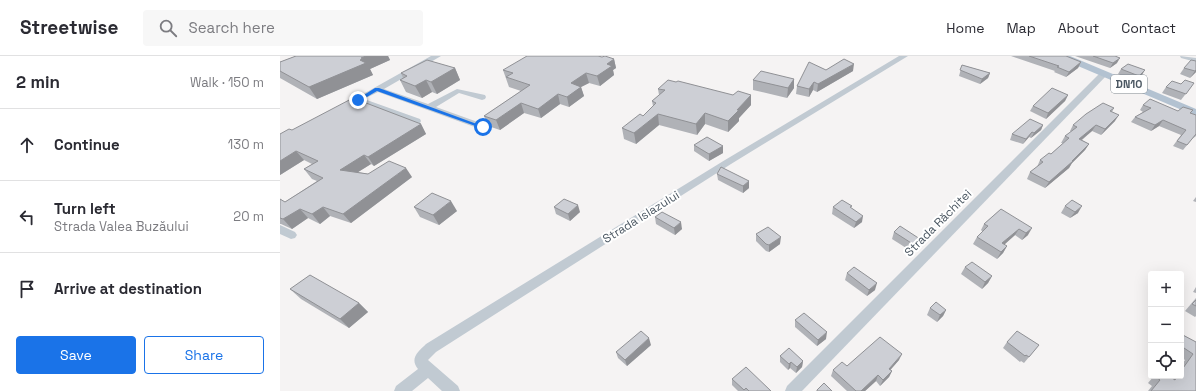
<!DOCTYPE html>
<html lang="en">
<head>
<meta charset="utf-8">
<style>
	body { margin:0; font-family:"Space Grotesk",sans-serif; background:#f7f7f7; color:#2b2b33 }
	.controls { position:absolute; right:12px; bottom:12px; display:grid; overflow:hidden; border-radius:4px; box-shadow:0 4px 16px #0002 }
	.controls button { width:36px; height:36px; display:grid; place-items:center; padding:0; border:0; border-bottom:1px solid #e1e1e2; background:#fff; color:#2b2b33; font:20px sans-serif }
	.stop { position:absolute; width:12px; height:12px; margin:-9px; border:3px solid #1a73e8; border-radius:50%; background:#fff }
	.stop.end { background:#1a73e8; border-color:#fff; box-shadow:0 1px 4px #0008 }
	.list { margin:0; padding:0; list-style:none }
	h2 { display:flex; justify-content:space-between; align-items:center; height:52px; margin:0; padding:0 16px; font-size:17px }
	h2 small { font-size:13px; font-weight:400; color:#7c7c81 }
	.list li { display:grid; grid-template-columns:26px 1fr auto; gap:12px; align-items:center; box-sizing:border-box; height:72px; padding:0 16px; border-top:1px solid #e1e1e2 }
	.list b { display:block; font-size:15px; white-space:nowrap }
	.list p { margin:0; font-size:13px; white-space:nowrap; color:#7c7c81 }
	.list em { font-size:13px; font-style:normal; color:#7c7c81 }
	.actions { display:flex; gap:8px; padding:12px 16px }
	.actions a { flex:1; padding:9px 0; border:1px solid #1a73e8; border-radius:4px; text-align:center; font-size:14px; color:#1a73e8 }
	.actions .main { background:#1a73e8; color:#fff }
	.icon { flex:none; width:22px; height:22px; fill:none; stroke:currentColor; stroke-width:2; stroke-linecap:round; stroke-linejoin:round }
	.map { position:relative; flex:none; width:916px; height:335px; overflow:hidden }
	header { display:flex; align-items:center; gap:24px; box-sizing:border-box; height:56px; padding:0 20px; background:#fff; border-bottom:1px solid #e1e1e2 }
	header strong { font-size:19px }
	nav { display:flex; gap:22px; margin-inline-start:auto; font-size:14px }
	.search { width:280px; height:36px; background:#f7f7f7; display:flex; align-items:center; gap:10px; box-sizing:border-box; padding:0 14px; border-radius:4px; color:#7c7c81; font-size:15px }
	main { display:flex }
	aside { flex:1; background:#fff }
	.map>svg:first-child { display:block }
</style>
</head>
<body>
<header>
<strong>Streetwise</strong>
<div class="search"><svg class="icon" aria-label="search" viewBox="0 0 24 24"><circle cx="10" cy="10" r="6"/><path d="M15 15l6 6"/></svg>Search here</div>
<nav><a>Home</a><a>Map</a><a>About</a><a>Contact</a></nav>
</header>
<main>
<aside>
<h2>2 min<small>Walk · 150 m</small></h2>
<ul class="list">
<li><svg class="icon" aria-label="ahead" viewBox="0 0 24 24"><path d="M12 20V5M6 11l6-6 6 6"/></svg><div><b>Continue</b></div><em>130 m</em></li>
<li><svg class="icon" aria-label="left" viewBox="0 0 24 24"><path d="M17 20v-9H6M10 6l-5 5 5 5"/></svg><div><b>Turn left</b><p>Strada Valea Buzăului</p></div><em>20 m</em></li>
<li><svg class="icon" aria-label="arrive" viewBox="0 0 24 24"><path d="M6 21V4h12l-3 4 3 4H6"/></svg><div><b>Arrive at destination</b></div></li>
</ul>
<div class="actions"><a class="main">Save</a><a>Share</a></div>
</aside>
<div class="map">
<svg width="916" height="335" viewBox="0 0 916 335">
	<rect width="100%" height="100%" fill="#f5f3f3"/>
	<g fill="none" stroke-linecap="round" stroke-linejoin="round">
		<g fill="#c1cad2" fill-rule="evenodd">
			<path d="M151,0h10l-57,33 44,15 29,-15 28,6 1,2 -1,2 -3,1 -23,-7 -23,14 50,18 1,2 -1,2h-6l-102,-37 -14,7 56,20 1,2 -1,2h-6l-56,-20 -14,7 -4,-3z"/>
			<path d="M619,0h9l-177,108 -295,188 -8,8 30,26 2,5h-18l-14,-13 -16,13h-18l2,-5 22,-17c-9,-11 1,-18 8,-25l299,-184z"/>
			<path d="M900,0l16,2v4l-15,-4z"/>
			<path d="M821,16h6l1,2 -306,317h-17l2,-5z"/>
			<path d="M0,169l15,7 2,3 -2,3 -4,1 -11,-5z"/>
		</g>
		<path fill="#b3c2d1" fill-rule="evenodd" d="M777,0h13l126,53v7l-137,-58z"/>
	</g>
	<g fill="#b0b2b7">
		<path d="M16,0h92l2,4 -20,9 3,6 -56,24 -37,-21v-16z"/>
		<path d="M731,0h55l15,6 -3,6 -12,9 -12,-5 1,-1z"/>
		<path d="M795,0h40l2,7 -7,5z"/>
		<path d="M322,1l12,2 2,9 -3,2 1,5 -14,11 -11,-3 -8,4 3,9 -15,11 -9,-3 -19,14 -17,-5 -24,17 -12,-4 -4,-10 37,-25 -12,-4 -6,-17z"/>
		<path d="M916,5v11l-6,6 -10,-4 4,-6z"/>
		<path d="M682,9l28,8 -2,5 -8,6 -21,-8z"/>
		<path d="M175,12l5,12 -23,14 -5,-2 -10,6 -16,-6 -6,-12 3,-2 -2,-5z"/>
		<path d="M841,13l21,6 -6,7 -18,-8z"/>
		<path d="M546,14l27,1 -36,21 -4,-2 -4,7 -13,-3 1,-8z"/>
		<path d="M514,23v9l-7,10 -34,-8v-10z"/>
		<path d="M914,27l-13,17 -19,-7 4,-6z"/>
		<path d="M378,33l75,6h18v10l-12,13v3l-11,11 -23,-8 -8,11 -38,-10 -23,19 -12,-5 -2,-11 21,-12 10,-10 -1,-5 7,-6z"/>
		<path d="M788,39l-3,6 -19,18 -16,-8 3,-5z"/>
		<path d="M863,49l35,6 15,-1 -2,3 5,2v21l-4,3 -9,11 -10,-4 8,-11 -22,-9 -8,5 -20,-9 4,-5 8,-5 -3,-2z"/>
		<path d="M834,52l-2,4 3,9 -14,14 -9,-4 -10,9 7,4 -4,6 -13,13 -3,5 -24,20 -18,-9 3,-7 7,-5 3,-7 11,-6 12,-11h-2l4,-7 6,-4 -1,-1 3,-6z"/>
		<path d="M141,68l5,10 -52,32 -3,-2 -13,8 10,2 44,3 -61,46 -21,-7 -10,8 -12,-6 -16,11 -11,-5h-1v-25l5,3 32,-21 -5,-2 -8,-10 8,-5 -8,-4 -24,15v-41l12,-4z"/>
		<path d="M763,69l-2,5 -10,8 -2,-1 -6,7 -13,-4 2,-6z"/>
		<path d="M414,89l29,1v7l-14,8 -15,-10z"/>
		<path d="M437,118l32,14 -6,5 -25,-13z"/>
		<path d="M916,141v5l-3,-1z"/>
		<path d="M785,150l13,7 -8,5 -9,-5z"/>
		<path d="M134,151l43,4 -18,14 -19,-8z"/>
		<path d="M274,151l26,5 -10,9 -14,-7z"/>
		<path d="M553,151l18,1 11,14 -8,6 -22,-14z"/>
		<path d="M721,153l27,26 -6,5 -7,-5 -11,10 3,1 -4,7 -6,6 -24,-15 4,-7 6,-5 -2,-2 3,-6z"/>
		<path d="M375,161l27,12 -7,6 -19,-11z"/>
		<path d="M614,176l29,9 -3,6 -6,6 -22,-14z"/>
		<path d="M476,178l24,10 -11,8 -3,-1 -10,-10z"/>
		<path d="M685,211l27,9 -4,7 -6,6 -21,-15z"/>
		<path d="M567,217l28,17 -8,6 -22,-16z"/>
		<path d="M916,231v6l-3,-1z"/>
		<path d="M10,233l69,14 9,9 -19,16 -48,-29z"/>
		<path d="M916,242v18l-1,1 -10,-6z"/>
		<path d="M650,252l16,2 -3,6 -6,6 -10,-7z"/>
		<path d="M515,264l31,19 -9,7 -22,-19z"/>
		<path d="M901,278l15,8v49h-48l4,-5 -4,-3 6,-7h15l3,2 2,-2h7v-10l4,-6 -4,-3z"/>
		<path d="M727,286l32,3 -15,18 -3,-2 -1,1 -17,-14z"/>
		<path d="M371,289l-24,21 -9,-8 -2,-6z"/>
		<path d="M500,300l23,5 -1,6 -6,6 -6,-5 -2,2 -8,-8z"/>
		<path d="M619,304l-9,10 2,1 -3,6 -9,9 -4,-5 -11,10h-18l-16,-15 2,-6 14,-4z"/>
		<path d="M452,323l39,12h-33l-6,-6z"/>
	</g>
	<g fill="#909195">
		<path d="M86,0h22l2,4 -20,9 3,6 -56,24 -8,-12 51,-27 1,-2z"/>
		<path d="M840,2l-3,5 -7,5 3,-5z"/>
		<path d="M334,3l2,9 -3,2 1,5 -14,11 -3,-10 10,-12z"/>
		<path d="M801,6l-3,6 -12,9 3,-5z"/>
		<path d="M574,8l-1,7 -36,21 1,-8z"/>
		<path d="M175,12l5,12 -23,14 -6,-12z"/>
		<path d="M865,14l-3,5 -6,7 3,-6z"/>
		<path d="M916,14v2l-6,6 5,-7z"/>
		<path d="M306,17l3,10 -8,4 3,9 -15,11 -2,-10 4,-14z"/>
		<path d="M710,17l-2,5 -8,6 2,-5z"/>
		<path d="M514,23v9l-7,10 1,-10z"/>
		<path d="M146,24l6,12 -10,6 -7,-12z"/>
		<path d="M534,26l-1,8 -4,7v-8z"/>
		<path d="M278,38l2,10 -19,14 -3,-9z"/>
		<path d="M471,39v10l-12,13v3l-11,11v-11l9,-11z"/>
		<path d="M788,39l-3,6 -19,18 2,-6z"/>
		<path d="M241,47l3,10 -24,17 -4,-10z"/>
		<path d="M425,57v11l-8,11 -1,-11z"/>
		<path d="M378,58l1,11 -23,19 -2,-11z"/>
		<path d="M839,59l-4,6 -14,14 4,-6z"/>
		<path d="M883,64l-4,6 -8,5 4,-6z"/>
		<path d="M141,68l5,10 -52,32 -6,-9z"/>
		<path d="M763,69l-2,5 -10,8 3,-5z"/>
		<path d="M816,69l-4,6 -17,14 4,-6z"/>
		<path d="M752,76l-3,5 -6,7 3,-5z"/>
		<path d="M809,88l-4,6 -13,13 -3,5 -24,20 4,-6z"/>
		<path d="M443,90v7l-14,8v-7z"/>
		<path d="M16,95l8,9 -24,15v-14z"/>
		<path d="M84,99l7,9 -24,15 -7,-9z"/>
		<path d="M126,112l6,9 -61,46 -8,-9z"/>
		<path d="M469,125v7l-6,5v-7z"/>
		<path d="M171,145l6,10 -18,14 -6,-10z"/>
		<path d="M298,149l2,7 -10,9 -2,-7z"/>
		<path d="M802,150l-4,7 -8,5 5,-6z"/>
		<path d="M43,151l7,9 -10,8 -8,-10z"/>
		<path d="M20,153l8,9 -16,11 -9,-10z"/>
		<path d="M583,160l-1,6 -8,6 2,-6z"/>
		<path d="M401,166l1,7 -7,6 -1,-7z"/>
		<path d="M752,172l-4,7 -6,5 4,-7z"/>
		<path d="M739,173l-4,6 -17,15 4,-7z"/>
		<path d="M501,181l-1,7 -11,8v-7z"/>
		<path d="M643,185l-3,6 -6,6 2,-7z"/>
		<path d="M727,190l-4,7 -6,6 4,-7z"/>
		<path d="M712,220l-4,7 -6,6 3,-7z"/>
		<path d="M597,227l-2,7 -8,6 2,-6z"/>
		<path d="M79,247l9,9 -19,16 -9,-9z"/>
		<path d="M666,254l-3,6 -6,6 3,-7z"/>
		<path d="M547,276l-1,7 -9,7 1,-6z"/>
		<path d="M369,282l2,7 -24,21 -2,-6z"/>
		<path d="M622,298l-3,6 -13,15 3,-6z"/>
		<path d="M523,305l-1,6 -6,6 1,-6z"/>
		<path d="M511,306l-1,6 -2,2 1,-6z"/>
		<path d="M612,315l-3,6 -9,9 3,-6z"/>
		<path d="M598,319l-2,6 -11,10h-4z"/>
	</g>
	<g fill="#cdcfd5" stroke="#909195">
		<path d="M16,0h70l-5,2 2,1 -3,1 6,3 -57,24 -29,-16v-9z"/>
		<path d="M247,0h71l4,1 3,-1 9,3 -7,5 5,2 -15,10 -11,-3 -15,10 10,4 -14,10 -9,-3 -20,15 -17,-6 -25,17 -12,-4 46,-31 -24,-8 7,-4 -10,-3z"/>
		<path d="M749,0h37l15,6 -12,10 -12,-5 2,-1z"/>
		<path d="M813,0h22l5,2 -7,5z"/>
		<path d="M564,3l10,5 -36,20 -4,-2 -5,7 -12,-3 12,-24 17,8z"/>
		<path d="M147,4l28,8 -24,14 -5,-2 -11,6 -15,-6 7,-4 -6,-3z"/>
		<path d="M911,4l5,1v9l-1,1 -11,-3z"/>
		<path d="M848,8l17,6 -6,6 -18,-7z"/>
		<path d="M682,9l28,8 -8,6 -22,-9z"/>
		<path d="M481,15l33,8 -6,9 -35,-8z"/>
		<path d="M388,24l8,2 2,-1 55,14 5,-4 13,4 -14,15h2l-11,11 -23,-8 -9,11 -38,-10 -24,19 -12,-5 18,-14 3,2 13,-13 -4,-2 13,-11 -7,-1z"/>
		<path d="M905,24l9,3 -8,11 -20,-7 6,-6 9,3z"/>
		<path d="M772,32l16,7 -20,18 -15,-7z"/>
		<path d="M73,42l68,26 -53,33 -4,-2 -24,15 28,4 21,-13 17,7 -63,46 -20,-7 -11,7 -12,-5 -17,10 -3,-1v-19l5,3 38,-24 -19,-9 14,-8 -22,-10 -16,10v-27l9,-5 3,1z"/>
		<path d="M870,43l28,12 5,-4 10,3 -3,3 6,2v19l-9,11 -10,-4 9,-11 -23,-10 -8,5 -20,-8 16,-9 -8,-3z"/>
		<path d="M823,47l11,5 -4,3 9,4 -14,14 -9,-4 -17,14 10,5 -17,17h1l-24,21 -19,-10 13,-10 -3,-2 9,-7 2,1 18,-16 -4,-2 12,-9 -4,-2 13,-11z"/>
		<path d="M750,63l13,6 -9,8 -2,-1 -6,7 -14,-5z"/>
		<path d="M427,81l16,9 -14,8 -15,-9z"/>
		<path d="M441,111l28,14 -6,5 -26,-12z"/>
		<path d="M152,137l19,8 -18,14 -19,-8z"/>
		<path d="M284,143l14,6 -10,9 -14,-7z"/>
		<path d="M562,144l10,6 -2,1 13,9 -7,6 -23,-15z"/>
		<path d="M792,144l10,6 -7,6 -10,-6z"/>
		<path d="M721,153l31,19 -6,5 -7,-4 -17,14 5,3 -6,6 -24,-15 11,-11 -4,-2z"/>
		<path d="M382,156l19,10 -7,6 -19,-11z"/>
		<path d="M620,170l23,15 -7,5 -22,-14z"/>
		<path d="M488,171l13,10 -12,8 -3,-1 -10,-10z"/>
		<path d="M692,206l20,14 -7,6 -20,-15z"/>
		<path d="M574,211l23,16 -8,7 -22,-17z"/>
		<path d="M30,219l49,28 -19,16 -50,-30z"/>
		<path d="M916,244v6l-4,-2z"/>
		<path d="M656,246l10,8 -6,5 -10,-7z"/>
		<path d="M524,257l23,19 -9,8 -23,-20z"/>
		<path d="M361,275l8,7 -24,22 -9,-8z"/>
		<path d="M737,275l22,14 -10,12 -3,-2 -1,1 -18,-14z"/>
		<path d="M901,278l15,8v49h-45l9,-11 -4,-3 1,-1h12l6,4 2,-4h4v-5l12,-17 -12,-8z"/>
		<path d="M600,281l22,17 -13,15 3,2 -9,9 -5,-5 -17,16h-5l-23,-21 9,-8 5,4z"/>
		<path d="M509,292l14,13 -6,6 -6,-5 -2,2 -9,-8z"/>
		<path d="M466,311l25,24h-22l-3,-3 -2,2 -12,-11z"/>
		<path d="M544,327l8,8h-15v-1z"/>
	</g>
	<path fill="#1a73e8" d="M95,32h4l106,39 -4,1 -104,-37 -17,10 -4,-1z"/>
	<g text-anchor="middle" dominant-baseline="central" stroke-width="4" stroke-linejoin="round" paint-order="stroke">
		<rect fill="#fff" stroke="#808990" stroke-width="1" x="831" y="19" width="36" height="18" rx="3"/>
		<g font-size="11" font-weight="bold" fill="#4a5661">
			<text x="849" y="28">DN10</text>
		</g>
		<g font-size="12" fill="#4a5661" stroke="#fff">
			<text transform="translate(361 161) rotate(-32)">Strada Islazului</text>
			<text transform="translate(658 167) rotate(-45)">Strada Răchitei</text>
		</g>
	</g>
</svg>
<div class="controls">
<button>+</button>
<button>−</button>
<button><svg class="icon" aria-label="locate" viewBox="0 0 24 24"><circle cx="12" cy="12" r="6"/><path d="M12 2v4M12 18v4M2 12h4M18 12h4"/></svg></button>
</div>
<div class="stop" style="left:203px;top:71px"></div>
<div class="stop end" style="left:78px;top:44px"></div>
</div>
</main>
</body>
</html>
